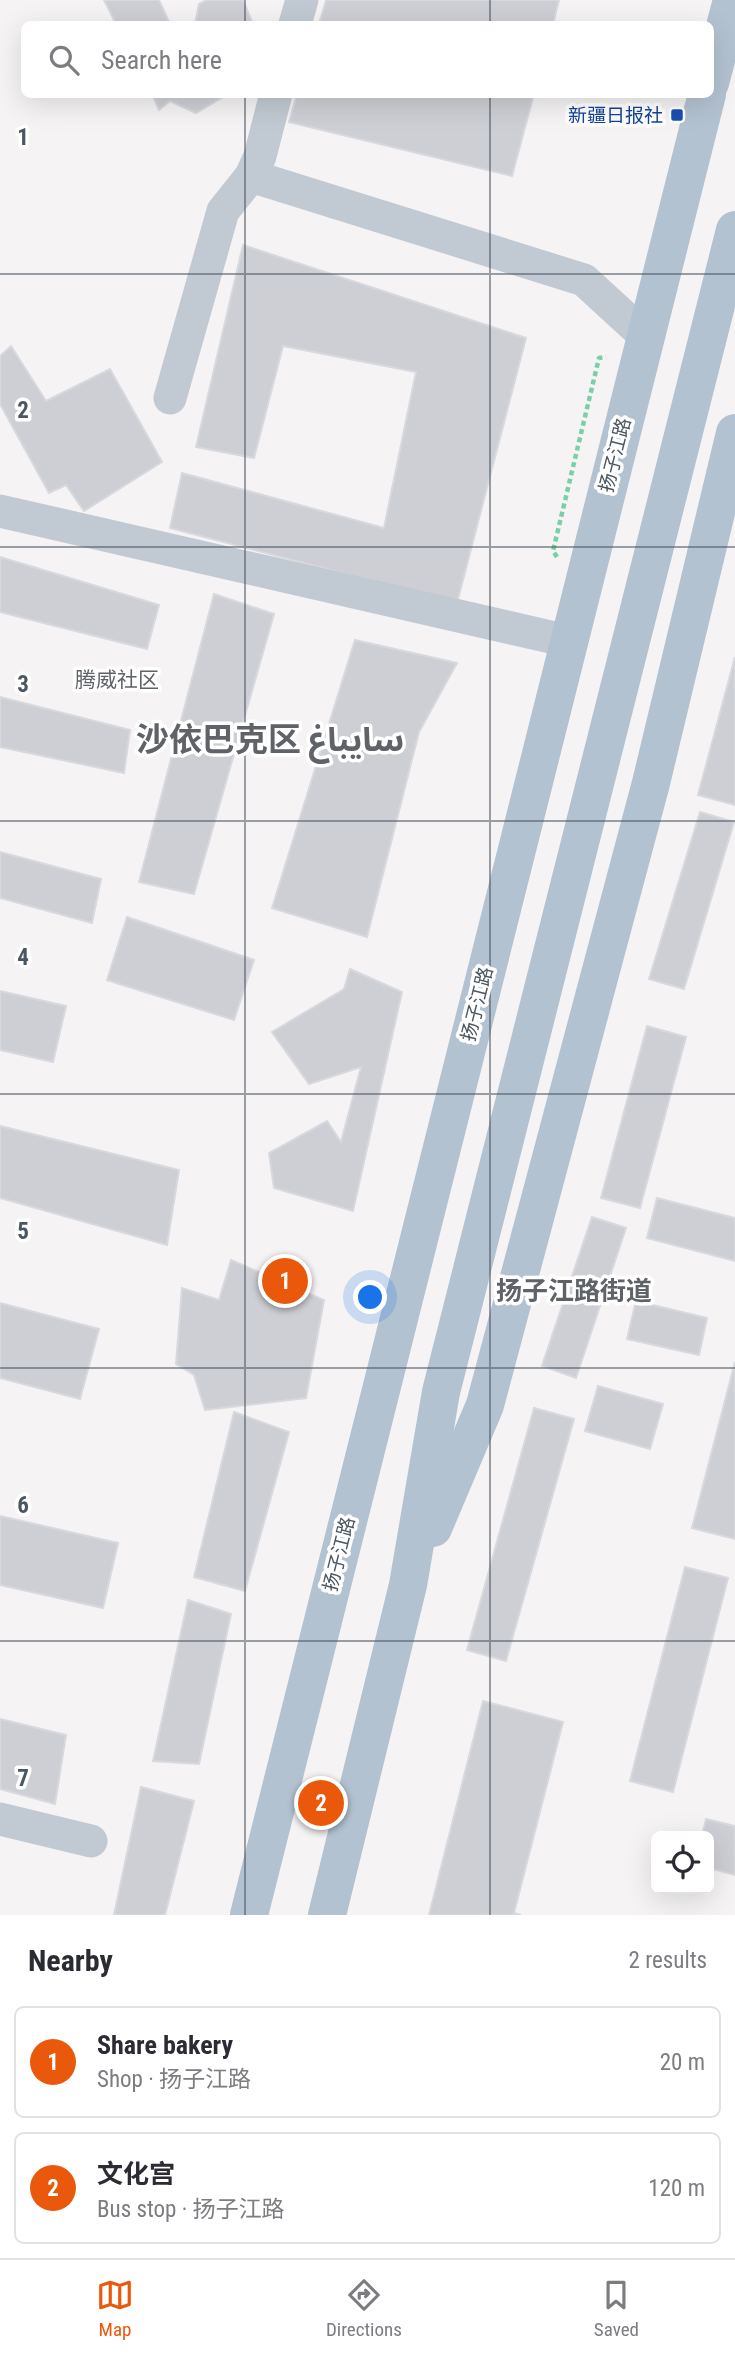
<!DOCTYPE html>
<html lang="en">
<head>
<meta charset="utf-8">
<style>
	body { margin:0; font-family:"Roboto Condensed","Noto Sans Arabic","Noto Sans SC",sans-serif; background:#f7f7f7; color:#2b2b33 }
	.controls { position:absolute; right:21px; bottom:21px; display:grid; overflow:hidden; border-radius:10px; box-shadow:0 7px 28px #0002 }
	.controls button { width:63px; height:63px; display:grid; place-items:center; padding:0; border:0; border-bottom:2px solid #e1e1e2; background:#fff; color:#2b2b33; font:35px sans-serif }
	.you { position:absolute; left:371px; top:1298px; width:24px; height:24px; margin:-18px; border:5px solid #fff; border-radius:50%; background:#1a73e8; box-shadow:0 0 0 10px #1a73e833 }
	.badge { display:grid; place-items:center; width:46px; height:46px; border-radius:50%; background:#ea580c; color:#fff; font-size:23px; font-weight:700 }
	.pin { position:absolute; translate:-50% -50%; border:4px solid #fff; box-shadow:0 2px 7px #0006 }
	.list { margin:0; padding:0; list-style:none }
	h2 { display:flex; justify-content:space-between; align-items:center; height:91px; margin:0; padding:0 28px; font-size:30px }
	h2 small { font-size:23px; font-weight:400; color:#7c7c81 }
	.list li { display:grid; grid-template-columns:46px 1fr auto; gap:21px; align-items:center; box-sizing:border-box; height:112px; margin:0 14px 14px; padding:0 14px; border:2px solid #e1e1e2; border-radius:10px }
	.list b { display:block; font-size:26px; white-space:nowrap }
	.list p { margin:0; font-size:23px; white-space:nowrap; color:#7c7c81 }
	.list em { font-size:23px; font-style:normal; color:#7c7c81 }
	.icon { flex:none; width:38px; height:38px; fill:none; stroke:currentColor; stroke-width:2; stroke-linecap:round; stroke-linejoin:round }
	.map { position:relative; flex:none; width:735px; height:1915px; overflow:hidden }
	.search { position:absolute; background:#fff; box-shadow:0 7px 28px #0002; left:21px; right:21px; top:21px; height:77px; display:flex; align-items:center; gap:18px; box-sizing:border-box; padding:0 24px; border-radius:10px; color:#7c7c81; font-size:26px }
	.sheet { height:343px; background:#fff }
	nav { display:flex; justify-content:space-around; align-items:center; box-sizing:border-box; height:98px; border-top:2px solid #e1e1e2; background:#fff; font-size:19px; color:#7c7c81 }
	nav a { display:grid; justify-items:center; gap:4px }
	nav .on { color:#ea580c }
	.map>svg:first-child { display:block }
</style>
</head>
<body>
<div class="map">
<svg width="735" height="1915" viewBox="0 0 735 1915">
	<rect width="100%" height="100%" fill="#f5f3f3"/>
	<g fill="#cdcfd5" stroke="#d7d9de" stroke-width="2">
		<path d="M104,0h55l11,24h4h-58z"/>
		<path d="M207,0h36l10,24h-58l4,-20z"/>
		<path d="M326,0h233l-6,24h-234z"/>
		<path d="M152,94h76l-32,19 -26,-12 -11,9z"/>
		<path d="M297,94h237l-22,82 -223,-54z"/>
		<path d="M243,245l283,93 -69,265 -287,-75 12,-55 202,55 32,-156 -133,-26 -29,112 -58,-11z"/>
		<path d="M11,346l35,55 64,-32 52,93 -78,49 -18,-26 -17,8 -49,-89v-48z"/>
		<path d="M0,557l159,48 -12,44 -147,-37z"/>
		<path d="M214,594l60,20 -80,280 -55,-12z"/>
		<path d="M355,640l102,23 -38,69 -52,205 -95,-29z"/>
		<path d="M735,657v148l-37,-10z"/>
		<path d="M0,697l130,33 -6,43 -124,-26z"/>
		<path d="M700,812l34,10 -50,167 -35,-10z"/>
		<path d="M0,852l101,27 -9,44 -92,-25z"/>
		<path d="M127,917l127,43 -20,60 -127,-40z"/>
		<path d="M350,969l52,23 -49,219 -79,-23 -5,-35 58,-32 14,21 20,-75 -52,17 -37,-52 72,-43z"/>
		<path d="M0,991l66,15 -13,56 -53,-12z"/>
		<path d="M647,1026l39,11 -46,171 -39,-10z"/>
		<path d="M0,1126l179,44 -12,75 -167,-47z"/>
		<path d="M657,1198l78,20v43l-88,-23z"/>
		<path d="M592,1217l34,11 -50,150 -34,-12z"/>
		<path d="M231,1260l93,40 -18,98 -101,12 -11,-35 -18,-11 6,-76 37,12z"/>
		<path d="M636,1301l71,17 -8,37 -72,-16z"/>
		<path d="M0,1303l99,26 -19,70 -80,-21z"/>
		<path d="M735,1362v177l-43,-11z"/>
		<path d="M598,1386l65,18 -13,45 -65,-18z"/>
		<path d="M534,1408l40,11 -68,242 -39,-11z"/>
		<path d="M234,1412l55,20 -44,159 -51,-14z"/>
		<path d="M0,1516l118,27 -15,65 -103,-23z"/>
		<path d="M685,1567l43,11 -55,214 -43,-11z"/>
		<path d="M188,1600l43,14 -32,150 -46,-3z"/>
		<path d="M483,1701l80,21 -49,191 7,2h-92z"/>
		<path d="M0,1719l66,16 -11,69 -55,-15z"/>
		<path d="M141,1787l53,14 -29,114h-51z"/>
		<path d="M706,1819l29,7v49l-26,-7v-32h-7z"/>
	</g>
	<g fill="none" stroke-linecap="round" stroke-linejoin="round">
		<path stroke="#7ad0a6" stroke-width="4.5" stroke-dasharray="5 3.5" stroke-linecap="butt" d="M557,557l-4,-6 46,-193 7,-1"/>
		<g stroke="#c1cad2" stroke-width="33">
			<path d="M295,24l7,-24"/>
			<path d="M251,176l333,104 61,56"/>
			<path d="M170,398l53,-187 28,-35 9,-20 16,-62"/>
			<path d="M0,511l568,130"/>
			<path d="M0,1819l91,22"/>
		</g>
		<g stroke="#b3c2d1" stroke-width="38">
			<path d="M710,83l22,-83"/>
			<path d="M433,1528l52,-123 166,-622 84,-350"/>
			<path d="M249,1915l458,-1821"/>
			<path d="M327,1915l81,-330 33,-193 294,-1162"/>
		</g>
	</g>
	<path fill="none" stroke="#4a5661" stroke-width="2" stroke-opacity="0.55" d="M245,0v24M490,0v24M245,94v1821M490,94v1821M0,274h735M0,547h735M0,821h735M0,1094h735M0,1368h735M0,1641h735"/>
	<rect fill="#1a4fb4" stroke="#fff" stroke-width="2.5" x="670" y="108" width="14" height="14" rx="3.5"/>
	<g text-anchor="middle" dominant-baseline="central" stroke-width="7" stroke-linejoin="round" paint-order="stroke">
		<g font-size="19" fill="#164399" stroke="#fff" text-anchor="end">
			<text x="663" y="115">新疆日报社</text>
		</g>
		<g font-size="19" fill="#4a5661" stroke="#fff">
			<text transform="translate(615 455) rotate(-76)">扬子江路</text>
			<text transform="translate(477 1004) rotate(-76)">扬子江路</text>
			<text transform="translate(339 1554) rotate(-76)">扬子江路</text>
		</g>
		<g font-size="21" fill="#5f6368" stroke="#fff">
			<text x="117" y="680">腾威社区</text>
		</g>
		<g font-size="26" font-weight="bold" fill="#5f6368" stroke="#fff">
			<text x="574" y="1291">扬子江路街道</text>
		</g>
		<g font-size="33" font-weight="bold" fill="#5f6368" stroke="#fff">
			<text x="270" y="739">沙依巴克区 سايباغ</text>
		</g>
	</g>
	<g font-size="23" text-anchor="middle" font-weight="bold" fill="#4a5661" stroke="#fff" stroke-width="7" stroke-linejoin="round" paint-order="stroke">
		<text x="23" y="145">1</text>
		<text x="23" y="418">2</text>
		<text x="23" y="692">3</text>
		<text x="23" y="965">4</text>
		<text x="23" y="1239">5</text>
		<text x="23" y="1513">6</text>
		<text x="23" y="1786">7</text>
	</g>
</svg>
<div class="controls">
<button><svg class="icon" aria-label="locate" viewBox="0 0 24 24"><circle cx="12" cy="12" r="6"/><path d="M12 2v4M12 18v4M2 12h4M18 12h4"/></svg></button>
</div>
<div class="you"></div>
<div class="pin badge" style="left:285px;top:1281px">1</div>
<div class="pin badge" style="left:321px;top:1803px">2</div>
<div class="search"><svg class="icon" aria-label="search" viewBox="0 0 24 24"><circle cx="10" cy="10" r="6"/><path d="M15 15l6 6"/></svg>Search here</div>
</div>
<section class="sheet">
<h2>Nearby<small>2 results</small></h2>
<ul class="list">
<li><span class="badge">1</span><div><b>Share bakery</b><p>Shop · 扬子江路</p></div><em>20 m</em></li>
<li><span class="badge">2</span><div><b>文化宫</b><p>Bus stop · 扬子江路</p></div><em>120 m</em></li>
</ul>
</section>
<nav>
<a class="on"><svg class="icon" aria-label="map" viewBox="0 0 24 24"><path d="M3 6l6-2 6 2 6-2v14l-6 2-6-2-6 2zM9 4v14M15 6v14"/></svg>Map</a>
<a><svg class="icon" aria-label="directions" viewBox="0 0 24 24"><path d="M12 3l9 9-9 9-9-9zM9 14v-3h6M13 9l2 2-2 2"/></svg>Directions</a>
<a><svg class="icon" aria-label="saved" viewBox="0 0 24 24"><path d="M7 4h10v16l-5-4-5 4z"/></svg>Saved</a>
</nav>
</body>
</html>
